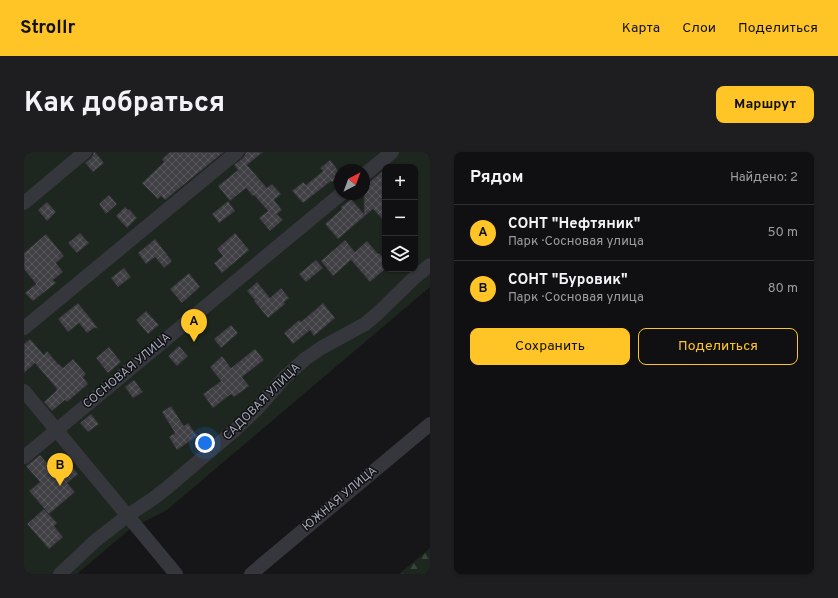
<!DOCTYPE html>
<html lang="ru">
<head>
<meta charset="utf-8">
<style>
	body { margin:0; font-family:Overpass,sans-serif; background:#1e1e20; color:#f1f3f6 }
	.controls { position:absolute; right:12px; top:12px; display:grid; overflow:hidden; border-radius:8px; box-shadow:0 1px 3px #0004 }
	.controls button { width:36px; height:36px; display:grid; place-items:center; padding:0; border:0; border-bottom:1px solid #303032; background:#101012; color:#f1f3f6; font:20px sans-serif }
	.compass { position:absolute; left:310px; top:12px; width:36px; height:36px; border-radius:50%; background:#101012; box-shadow:0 1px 3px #0004; rotate:41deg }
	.you { position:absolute; left:181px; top:291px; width:14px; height:14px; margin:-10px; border:3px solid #fff; border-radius:50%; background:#1a73e8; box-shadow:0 0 0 6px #1a73e833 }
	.badge { display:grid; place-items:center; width:26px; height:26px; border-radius:50%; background:#ffc526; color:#111; font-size:13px; font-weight:700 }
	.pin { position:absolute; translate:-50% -33px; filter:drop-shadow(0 1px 2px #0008) }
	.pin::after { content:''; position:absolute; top:21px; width:14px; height:12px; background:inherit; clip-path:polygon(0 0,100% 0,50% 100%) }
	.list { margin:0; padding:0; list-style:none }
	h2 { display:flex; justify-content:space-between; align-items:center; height:52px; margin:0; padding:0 16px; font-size:17px }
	h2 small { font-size:13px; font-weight:400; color:#9c9d9f }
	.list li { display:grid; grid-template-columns:26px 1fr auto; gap:12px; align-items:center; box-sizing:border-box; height:56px; padding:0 16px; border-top:1px solid #303032 }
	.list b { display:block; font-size:15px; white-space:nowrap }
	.list p { margin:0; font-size:13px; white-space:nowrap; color:#9c9d9f }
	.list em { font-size:13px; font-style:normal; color:#9c9d9f }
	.actions { display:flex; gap:8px; padding:12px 16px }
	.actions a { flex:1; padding:9px 0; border:1px solid #ffc526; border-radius:8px; text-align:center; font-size:14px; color:#ffc526 }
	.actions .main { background:#ffc526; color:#111 }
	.icon { flex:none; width:22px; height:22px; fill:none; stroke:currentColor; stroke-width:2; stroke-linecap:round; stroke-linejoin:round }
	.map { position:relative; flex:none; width:406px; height:422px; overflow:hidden; border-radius:8px }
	header { display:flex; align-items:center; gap:24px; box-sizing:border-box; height:56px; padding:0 20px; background:#ffc526; color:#111 }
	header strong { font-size:19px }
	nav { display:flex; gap:22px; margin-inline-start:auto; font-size:14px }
	.intro { display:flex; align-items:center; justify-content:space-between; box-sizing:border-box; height:96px; padding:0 24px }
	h1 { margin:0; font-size:28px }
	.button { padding:10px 18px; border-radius:8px; background:#ffc526; color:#111; font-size:14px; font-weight:700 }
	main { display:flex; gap:24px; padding:0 24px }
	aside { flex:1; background:#101012; border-radius:8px; box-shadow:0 1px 3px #0004 }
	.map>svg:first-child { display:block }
</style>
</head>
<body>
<header>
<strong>Strollr</strong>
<nav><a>Карта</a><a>Слои</a><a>Поделиться</a></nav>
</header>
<div class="intro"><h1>Как добраться</h1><a class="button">Маршрут</a></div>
<main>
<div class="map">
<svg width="406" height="422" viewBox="0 0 406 422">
	<defs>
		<pattern id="forest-firs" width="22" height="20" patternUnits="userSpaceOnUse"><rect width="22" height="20" fill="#1d261f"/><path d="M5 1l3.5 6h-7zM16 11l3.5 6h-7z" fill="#3b433d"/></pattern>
		<pattern id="building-cross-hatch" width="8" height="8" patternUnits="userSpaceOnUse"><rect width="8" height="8" fill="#404045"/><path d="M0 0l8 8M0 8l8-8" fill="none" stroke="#59595e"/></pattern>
	</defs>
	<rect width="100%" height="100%" fill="#161518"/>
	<path fill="url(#forest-firs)" d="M406,396v26h-31l30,-25z"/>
	<path fill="#1d261f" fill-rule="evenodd" d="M0,0h406v135l-263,223 -37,19 -53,45h-53zM361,15h30v102h-30zM316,18h24v24h-24z"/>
	<g fill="url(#building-cross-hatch)" stroke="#302f34">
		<path d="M69,0h2l9,11 -11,9 -8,-9 6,-5 2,-3z"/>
		<path d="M146,0h54l-59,48 -4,-4 -3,3 -16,-16 22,-21 -2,-3z"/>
		<path d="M221,0h18l-16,13 20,23 5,-4 9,10 -7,6 8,10 -5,4 6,6 -13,11 -11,-13 9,-7 -14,-16 -1,1 -7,-8 -16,13 -12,-15 20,-16 -4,-5 9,-7 2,-3z"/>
		<path d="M306,8l10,13v2l-8,7 -1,-1 -28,22 -11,-12 11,-9 3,3 17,-14 -3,-3z"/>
		<path d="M361,17v53l-12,-13 -35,30 -13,-15 17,-15 -1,-2 10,-8 13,15v-27z"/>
		<path d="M85,43l8,9 -11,10 -7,-10z"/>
		<path d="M204,49l7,10 -16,12 -7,-9z"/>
		<path d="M23,50l9,10 -9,9 -9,-11z"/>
		<path d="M101,55l3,3 1,-1 8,9 -10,10 -11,-12z"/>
		<path d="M56,81l9,10 -12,10 -9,-10z"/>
		<path d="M211,81l14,17 -27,23 -8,-10 9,-7 -6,-7z"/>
		<path d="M22,82l18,22 -8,7 7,9 -10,8 3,3 -23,18 -8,-8 11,-9 -12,-15v-16z"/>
		<path d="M131,87l17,22 -8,7 -9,-11 -9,7 -8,-11z"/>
		<path d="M321,88l10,12 12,-11 11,13 1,-1 6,7v9l-15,13 -19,-22 -18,16 -12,-15z"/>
		<path d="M292,108l7,8 -17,14 -7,-8z"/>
		<path d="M100,116l7,9 -13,10 -7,-9z"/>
		<path d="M165,121l11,14 -18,16 -12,-14z"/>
		<path d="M233,130l13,16 11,-10 8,10 -5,4 1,2 -17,14 -14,-17 1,-1 -8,-9z"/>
		<path d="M54,151l20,25h-4l-7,5 -8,-10 -11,9 -10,-13z"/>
		<path d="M299,151l12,15 -21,18 -4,-6 -17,14 -9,-11 15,-13 2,2z"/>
		<path d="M122,159l13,14 -11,9 -12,-14z"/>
		<path d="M207,173l7,8 -17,15 -7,-9z"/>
		<path d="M6,187l14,16 3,-4 11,13h1l4,4 10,-9 13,15 -3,3 5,7 -21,18 -2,-2 -13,11 -8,-9 13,-12 -1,-1h1l-22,-26 -11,10v-29z"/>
		<path d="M155,194l9,10 -11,10 -9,-10z"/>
		<path d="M85,195l12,15 -13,11 -12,-15z"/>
		<path d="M231,197l9,11 -22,17 7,9 -15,11 -3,-3 -18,14 -10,-14 18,-13 -11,-14 12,-11 9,12z"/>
		<path d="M110,228l9,12 -10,6 -8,-11z"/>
		<path d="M147,254l13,20 4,-3 9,13 -20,14 -8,-13 6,-4 -13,-21z"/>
		<path d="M67,262l8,10 -11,8 -8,-9z"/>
		<path d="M16,303l13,15 12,-11 13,15 -11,9 8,9 -26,22 -20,-23 11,-9 -14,-16z"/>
		<path d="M20,357l13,14 -3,3 9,11 -14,12 -22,-25z"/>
	</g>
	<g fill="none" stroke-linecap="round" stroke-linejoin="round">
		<g stroke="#36373d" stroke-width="14">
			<path d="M340,23l28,-23"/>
			<path d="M0,51l61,-51"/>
			<path d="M0,176l213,-176"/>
			<path d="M0,239l152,183"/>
			<path d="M0,305l317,-263"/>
			<path d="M36,422l35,-33 32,-25 27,-18 14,-11 67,-57 23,-22 27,-31 20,-18 16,-11 44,-24 12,-10 37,-36 16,-13"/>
			<path d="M227,422l179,-150"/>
		</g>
	</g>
	<g text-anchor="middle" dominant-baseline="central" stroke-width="3" stroke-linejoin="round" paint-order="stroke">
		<g font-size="12" fill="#a6abb9" stroke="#111013">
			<text transform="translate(103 219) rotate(-40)">СОСНОВАЯ УЛИЦА</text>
			<text transform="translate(238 250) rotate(-45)">САДОВАЯ УЛИЦА</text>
			<text transform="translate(316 347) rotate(-40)">ЮЖНАЯ УЛИЦА</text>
		</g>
	</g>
</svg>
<div class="controls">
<button>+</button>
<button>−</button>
<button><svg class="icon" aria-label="layers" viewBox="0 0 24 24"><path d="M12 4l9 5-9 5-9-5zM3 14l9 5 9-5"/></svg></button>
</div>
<svg class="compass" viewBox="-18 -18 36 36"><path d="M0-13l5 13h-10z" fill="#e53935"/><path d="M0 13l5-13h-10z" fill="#9c9d9f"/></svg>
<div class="you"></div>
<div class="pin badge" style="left:170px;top:190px">A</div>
<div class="pin badge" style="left:36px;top:334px">B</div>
</div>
<aside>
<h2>Рядом<small>Найдено: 2</small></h2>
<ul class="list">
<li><span class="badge">A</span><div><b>СОНТ &quot;Нефтяник&quot;</b><p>Парк · Сосновая улица</p></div><em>50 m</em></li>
<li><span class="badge">B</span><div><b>СОНТ &quot;Буровик&quot;</b><p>Парк · Сосновая улица</p></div><em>80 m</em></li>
</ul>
<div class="actions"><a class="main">Сохранить</a><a>Поделиться</a></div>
</aside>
</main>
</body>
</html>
